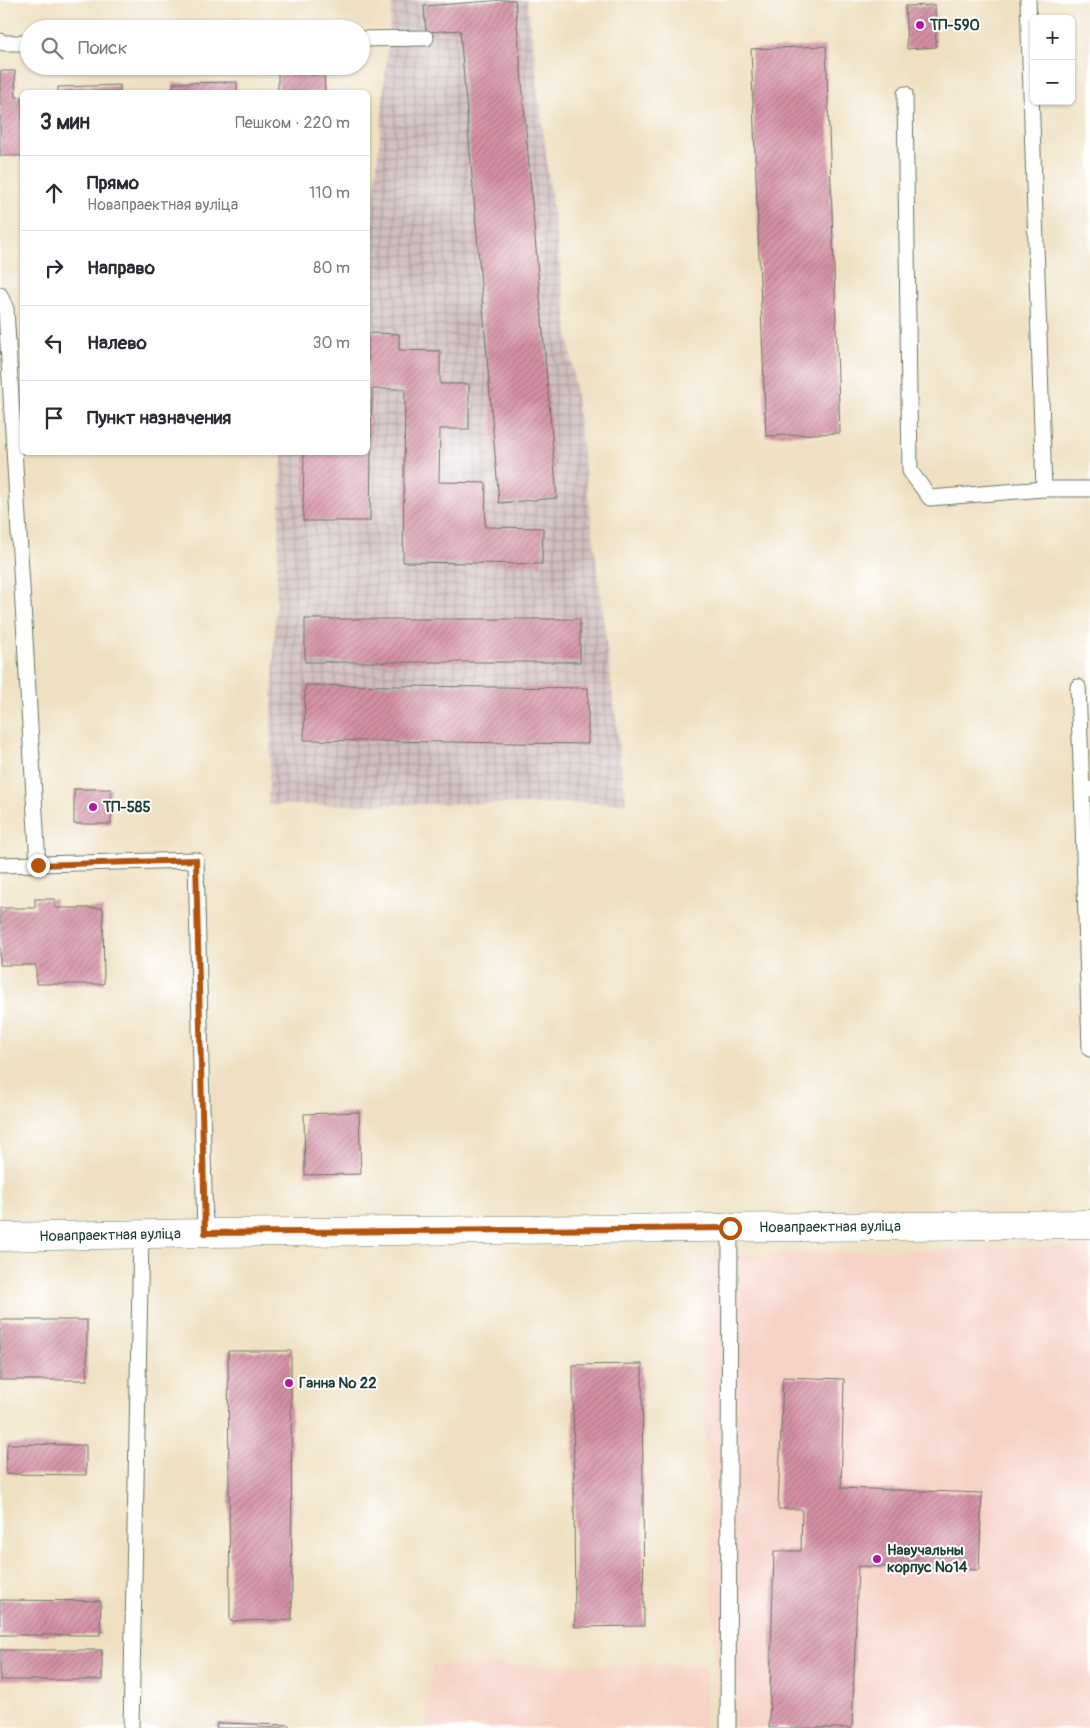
<!DOCTYPE html>
<html lang="ru">
<head>
<meta charset="utf-8">
<style>
	body { margin:0; font-family:Pangolin,sans-serif; background:#f2f2f3; color:#2b2b33 }
	.controls { position:absolute; right:15px; top:15px; display:grid; overflow:hidden; border-radius:8px; box-shadow:0 1px 4px #0004 }
	.controls button { width:45px; height:45px; display:grid; place-items:center; padding:0; border:0; border-bottom:1px solid #e1e1e2; background:#fff; color:#2b2b33; font:25px sans-serif }
	.stop { position:absolute; width:15px; height:15px; margin:-11px; border:4px solid #b45309; border-radius:50%; background:#fff }
	.stop.end { background:#b45309; border-color:#fff; box-shadow:0 1px 5px #0008 }
	.list { margin:0; padding:0; list-style:none }
	h2 { display:flex; justify-content:space-between; align-items:center; height:65px; margin:0; padding:0 20px; font-size:21px }
	h2 small { font-size:16px; font-weight:400; color:#7c7c81 }
	.list li { display:grid; grid-template-columns:32px 1fr auto; gap:15px; align-items:center; box-sizing:border-box; height:75px; padding:0 20px; border-top:1px solid #e1e1e2 }
	.list b { display:block; font-size:19px; white-space:nowrap }
	.list p { margin:0; font-size:16px; white-space:nowrap; color:#7c7c81 }
	.list em { font-size:16px; font-style:normal; color:#7c7c81 }
	.icon { flex:none; width:28px; height:28px; fill:none; stroke:currentColor; stroke-width:2; stroke-linecap:round; stroke-linejoin:round }
	.map { position:relative; flex:none; width:1090px; height:1728px; overflow:hidden }
	.search { position:absolute; background:#fff; box-shadow:0 1px 4px #0004; left:20px; top:20px; width:350px; height:55px; display:flex; align-items:center; gap:12px; box-sizing:border-box; padding:0 18px; border-radius:28px; color:#7c7c81; font-size:19px }
	.panel { position:absolute; background:#fff; box-shadow:0 1px 4px #0004; left:20px; top:90px; width:350px; height:365px; border-radius:8px }
	.map>svg:first-child { display:block }
</style>
</head>
<body>
<div class="map">
<svg width="1090" height="1728" viewBox="0 0 1090 1728">
	<defs>
		<pattern id="industrial-grid" width="8" height="8" patternUnits="userSpaceOnUse" patternTransform="scale(1.25)"><rect width="8" height="8" fill="#d1bfbf"/><path d="M0 4h8M4 0v8" fill="none" stroke="#a99c9c"/></pattern>
		<pattern id="building-hatch" width="6" height="6" patternUnits="userSpaceOnUse" patternTransform="scale(1.25)"><rect width="6" height="6" fill="#d590a5"/><path d="M-1 1l2-2M0 6l6-6M5 7l2-2" fill="none" stroke="#ac7787"/></pattern>
	</defs>
	<rect width="100%" height="100%" fill="#fff"/>
	<filter id="ink" filterUnits="userSpaceOnUse"><feTurbulence type="fractalNoise" baseFrequency=".02" numOctaves="2"/><feDisplacementMap in="SourceGraphic" scale="10" xChannelSelector="R" yChannelSelector="G"/><feConvolveMatrix kernelMatrix="1 2 1 2 8 2 1 2 1" color-interpolation-filters="sRGB"/></filter>
	<filter id="wash" filterUnits="userSpaceOnUse"><feTurbulence type="fractalNoise" baseFrequency=".0096" numOctaves="4" result="noise"/><feDisplacementMap in="SourceGraphic" scale="20" xChannelSelector="R" yChannelSelector="G"/><feGaussianBlur stdDeviation="1.12" result="paint"/><feColorMatrix in="noise" values="0 0 0 0 0 0 0 0 0 0 0 0 0 0 0 0 0 1.4 0 .05"/><feComposite in="paint" operator="in"/></filter>
	<g filter="url(#wash)">
		<rect width="100%" height="100%" fill="#efe0c1"/>
		<g fill="#f6d1c5">
			<path d="M1090,1246v482h-372l-20,-472z"/>
			<path d="M431,1665l275,1 -1,62h-278z"/>
		</g>
		<path fill="url(#industrial-grid)" d="M392,0h135l99,803 -358,2 14,-352 86,-1v-187z"/>
		<g id="blocks">
			<g fill="url(#building-hatch)">
				<path d="M504,0h11l42,498 -58,5 -39,-473 -34,2 -2,-26z"/>
				<path d="M935,5l1,42 -29,2 -2,-43z"/>
				<path d="M826,46l14,387 -74,3 -15,-387z"/>
				<path d="M278,66h32v9l14,-1 1,18h-47z"/>
				<path d="M0,71h15l1,26h6v59h-22z"/>
				<path d="M237,82v10h-64v-9z"/>
				<path d="M120,85v7h-62v-5z"/>
				<path d="M368,333l31,1v16l41,1v33h29v45h-29l-1,53 47,1 -1,44 58,1 -1,36 -139,-2 2,-173h-33l-2,132h-67l1,-69h64z"/>
				<rect x="305" y="619" width="275" height="43"/>
				<path d="M305,685l283,3v56l-284,-4z"/>
				<rect x="74" y="789" width="37" height="35"/>
				<path d="M35,899h20v9h48l1,76h-68v-19h-36v-57h35z"/>
				<path d="M359,1112l2,62 -56,1 -1,-61z"/>
				<rect x="0" y="1320" width="87" height="60"/>
				<path d="M228,1351h63l1,269 -62,1z"/>
				<path d="M642,1364l2,262 -69,1 -2,-262z"/>
				<path d="M783,1377l61,2 -3,109 141,5 -3,77 -121,-4 -6,162h-83l5,-177h27l1,-42h-24z"/>
				<path d="M7,1444l79,1v30l-80,-1z"/>
				<path d="M0,1600l101,1 -1,34h-100z"/>
				<rect x="0" y="1650" width="102" height="30"/>
				<path d="M217,1723l72,2v3h-73z"/>
			</g>
		</g>
	</g>
	<g filter="url(#ink)">
		<use href="#blocks" fill-opacity="0" stroke="#687665" stroke-width="1"/>
		<g fill="none" stroke-linecap="round" stroke-linejoin="round">
			<g stroke="#687665" stroke-width="17">
				<g id="lane">
					<path d="M1028,0l16,489h46"/>
					<path d="M361,39l65,-1"/>
					<path d="M0,41l4,2h25"/>
					<path d="M905,94l5,377 20,27 114,-9"/>
					<path d="M0,295l6,14 32,556"/>
					<path d="M1078,687l4,102h8"/>
					<path d="M1082,789l8,260"/>
					<path d="M0,865l196,-5 9,373"/>
					<path d="M131,1728l10,-493"/>
					<path d="M728,1728l2,-500"/>
				</g>
			</g>
			<g stroke="#687665" stroke-width="29">
				<g id="street">
					<path id="s1" d="M0,1237l205,-4 885,-9"/>
				</g>
			</g>
			<use href="#lane" stroke="#fff" stroke-width="15"/>
			<use href="#street" stroke="#fff" stroke-width="28"/>
		</g>
	</g>
	<g fill="none" stroke-linecap="round" stroke-linejoin="round" filter="url(#ink)">
		<path stroke="#b45309" stroke-width="6" d="M38,865l158,-5 9,373 525,-5"/>
	</g>
	<g fill="#b5179e" stroke="#fff" stroke-width="2">
		<circle cx="920" cy="25" r="5"/>
		<circle cx="93" cy="807" r="5"/>
		<circle cx="289" cy="1383" r="5"/>
		<circle cx="877" cy="1559" r="5"/>
	</g>
	<g text-anchor="middle" dominant-baseline="central" stroke-width="4" stroke-linejoin="round" paint-order="stroke">
		<g font-size="15" font-weight="bold" fill="#1f3d34" stroke="#fff" text-anchor="start">
			<text x="930" y="25">ТП-590</text>
			<text x="103" y="807">ТП-585</text>
			<text x="299" y="1383">Ганна № 22</text>
			<text x="887" y="1550">Навучальны<tspan x="887" dy="17">корпус №14</tspan></text>
		</g>
		<g font-size="15" fill="#1f3d34" stroke="#fff">
			<text stroke="none"><textPath href="#s1" startOffset="830">Новапраектная вуліца</textPath></text>
			<text stroke="none"><textPath href="#s1" startOffset="110">Новапраектная вуліца</textPath></text>
		</g>
	</g>
</svg>
<div class="controls">
<button>+</button>
<button>−</button>
</div>
<div class="stop" style="left:730px;top:1228px"></div>
<div class="stop end" style="left:38px;top:865px"></div>
<div class="search"><svg class="icon" aria-label="search" viewBox="0 0 24 24"><circle cx="10" cy="10" r="6"/><path d="M15 15l6 6"/></svg>Поиск</div>
<section class="panel">
<h2>3 мин<small>Пешком · 220 m</small></h2>
<ul class="list">
<li><svg class="icon" aria-label="ahead" viewBox="0 0 24 24"><path d="M12 20V5M6 11l6-6 6 6"/></svg><div><b>Прямо</b><p>Новапраектная вуліца</p></div><em>110 m</em></li>
<li><svg class="icon" aria-label="right" viewBox="0 0 24 24"><path d="M7 20v-9h11M14 6l5 5-5 5"/></svg><div><b>Направо</b></div><em>80 m</em></li>
<li><svg class="icon" aria-label="left" viewBox="0 0 24 24"><path d="M17 20v-9H6M10 6l-5 5 5 5"/></svg><div><b>Налево</b></div><em>30 m</em></li>
<li><svg class="icon" aria-label="arrive" viewBox="0 0 24 24"><path d="M6 21V4h12l-3 4 3 4H6"/></svg><div><b>Пункт назначения</b></div></li>
</ul>
</section>
</div>
</body>
</html>
